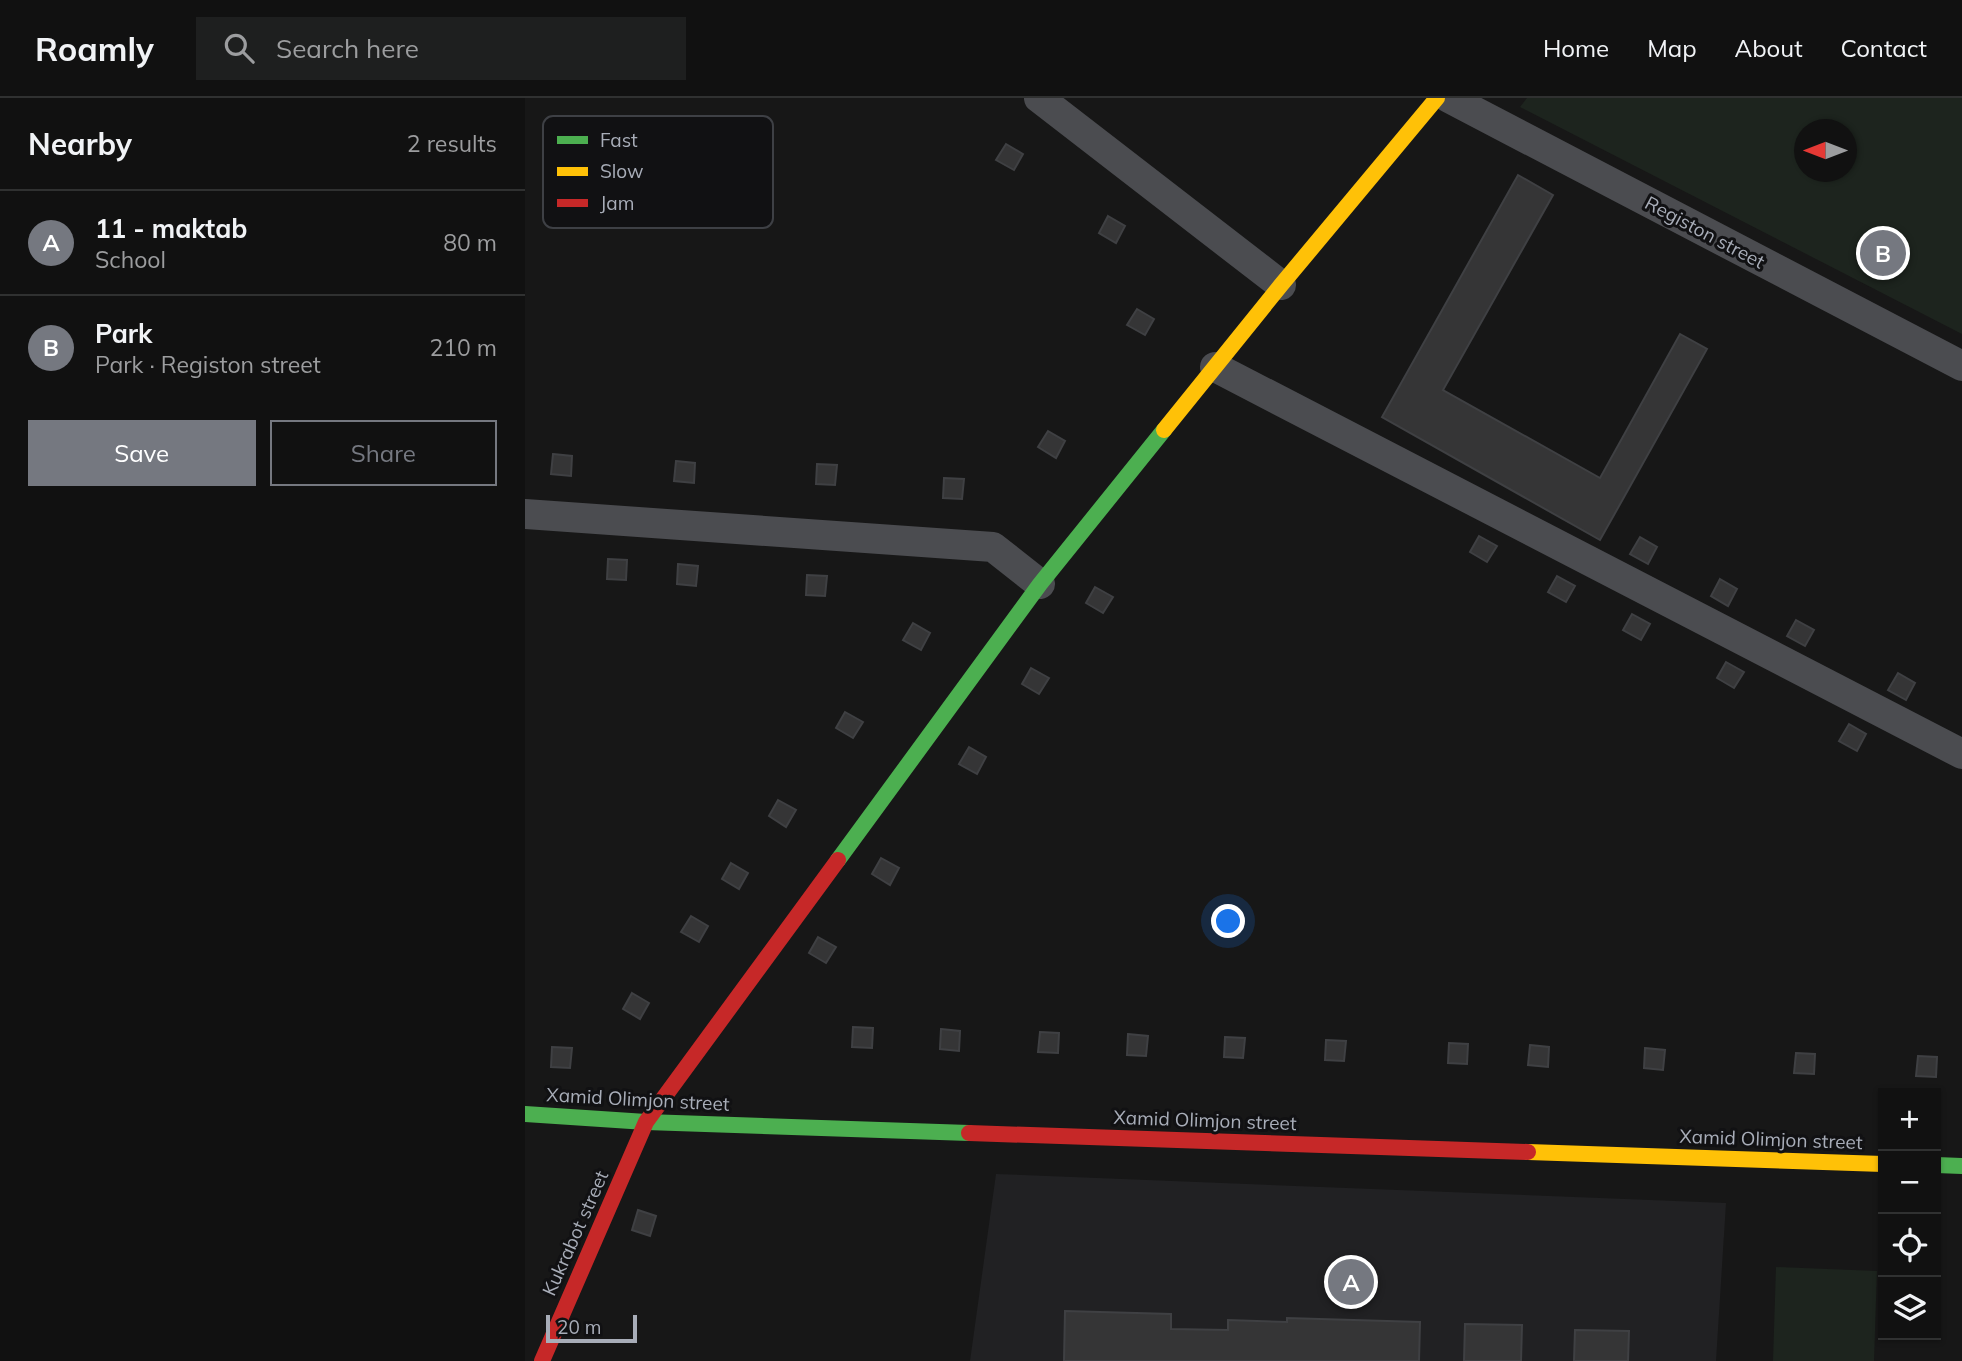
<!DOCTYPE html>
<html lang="en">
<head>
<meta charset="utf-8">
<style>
	body { margin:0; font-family:Mulish,sans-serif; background:#1e1f1f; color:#f1f3f6 }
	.controls { position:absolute; right:21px; bottom:21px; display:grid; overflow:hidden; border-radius:0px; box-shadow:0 2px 5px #0004 }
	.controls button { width:63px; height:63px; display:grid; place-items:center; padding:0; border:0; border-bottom:2px solid #303131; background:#111; color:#f1f3f6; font:35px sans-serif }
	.compass { position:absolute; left:1269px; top:21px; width:63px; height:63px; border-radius:50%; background:#111; box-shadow:0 2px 5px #0004; rotate:270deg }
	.scale { position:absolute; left:21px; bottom:18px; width:91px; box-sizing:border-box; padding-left:7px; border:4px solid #a8adb8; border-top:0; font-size:19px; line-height:24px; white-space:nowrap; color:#a8adb8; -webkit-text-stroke:5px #111113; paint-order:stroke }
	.you { position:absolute; left:704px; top:824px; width:24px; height:24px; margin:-18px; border:5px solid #fff; border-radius:50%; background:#1a73e8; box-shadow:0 0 0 10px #1a73e833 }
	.badge { display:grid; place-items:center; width:46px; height:46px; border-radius:50%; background:#757880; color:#fff; font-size:23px; font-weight:700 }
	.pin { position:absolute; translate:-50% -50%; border:4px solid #fff; box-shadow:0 2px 7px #0006 }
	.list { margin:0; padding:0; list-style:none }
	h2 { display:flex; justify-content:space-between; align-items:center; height:91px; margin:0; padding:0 28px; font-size:30px }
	h2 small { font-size:23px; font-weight:400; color:#9c9d9f }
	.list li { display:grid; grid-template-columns:46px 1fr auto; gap:21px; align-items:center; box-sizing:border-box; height:105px; padding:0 28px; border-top:2px solid #303131 }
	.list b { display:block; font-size:26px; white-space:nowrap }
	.list p { margin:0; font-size:23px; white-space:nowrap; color:#9c9d9f }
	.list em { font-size:23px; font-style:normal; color:#9c9d9f }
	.actions { display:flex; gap:14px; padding:21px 28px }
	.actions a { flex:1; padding:16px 0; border:2px solid #757880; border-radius:0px; text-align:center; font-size:24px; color:#757880 }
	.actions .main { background:#757880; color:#fff }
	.icon { flex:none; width:38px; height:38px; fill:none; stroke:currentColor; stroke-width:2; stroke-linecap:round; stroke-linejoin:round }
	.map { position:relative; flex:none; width:1437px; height:1263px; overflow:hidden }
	header { display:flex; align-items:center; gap:42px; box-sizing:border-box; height:98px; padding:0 35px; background:#111; border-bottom:2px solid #303131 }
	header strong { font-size:33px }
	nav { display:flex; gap:38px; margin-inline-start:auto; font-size:24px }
	.search { width:490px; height:63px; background:#1e1f1f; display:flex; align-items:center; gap:18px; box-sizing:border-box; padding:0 24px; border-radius:0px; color:#9c9d9f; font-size:26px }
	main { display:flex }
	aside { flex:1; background:#111 }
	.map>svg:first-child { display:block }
</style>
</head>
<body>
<header>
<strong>Roamly</strong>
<div class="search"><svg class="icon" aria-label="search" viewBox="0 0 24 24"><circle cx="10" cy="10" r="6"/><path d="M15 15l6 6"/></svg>Search here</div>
<nav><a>Home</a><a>Map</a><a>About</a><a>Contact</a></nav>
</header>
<main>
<aside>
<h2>Nearby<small>2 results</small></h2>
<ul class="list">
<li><span class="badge">A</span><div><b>11 - maktab</b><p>School</p></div><em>80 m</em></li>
<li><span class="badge">B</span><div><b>Park</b><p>Park · Registon street</p></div><em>210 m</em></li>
</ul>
<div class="actions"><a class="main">Save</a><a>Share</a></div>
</aside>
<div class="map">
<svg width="1437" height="1263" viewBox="0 0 1437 1263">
	<rect width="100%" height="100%" fill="#171717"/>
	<path fill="#212123" d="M471,1076l730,29 -10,158h-746z"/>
	<g fill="#1d241e" fill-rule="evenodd">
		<path d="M1002,0h435v236l-442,-227zM1280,32h42v42h-42z"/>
		<path d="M1251,1169l101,4 -3,90h-101z"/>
	</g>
	<g fill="#353536" stroke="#3f4043" stroke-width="2">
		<path d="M481,46l17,10 -9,16 -18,-10z"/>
		<path d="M993,77l35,20 -110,195 157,88 80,-144 27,15 -107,191 -218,-123z"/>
		<path d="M583,118l17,10 -9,17 -17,-10z"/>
		<path d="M612,211l17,10 -9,16 -18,-10z"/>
		<path d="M523,333l17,10 -9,17 -18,-11z"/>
		<path d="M28,356l19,2 -1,20 -20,-2z"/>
		<path d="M151,363l19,2 -1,20 -20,-2z"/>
		<path d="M292,366l20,1 -2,20 -19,-1z"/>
		<path d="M419,380l20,1 -2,20 -19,-1z"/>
		<path d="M954,438l18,10 -10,16 -17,-10z"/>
		<path d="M1115,439l17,10 -9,17 -18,-10z"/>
		<path d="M83,461l19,1 -1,20 -19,-1z"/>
		<path d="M153,466l20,2 -2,20 -19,-2z"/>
		<path d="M282,477l20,1 -2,20 -19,-1z"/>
		<path d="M1032,478l18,10 -9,16 -18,-10z"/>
		<path d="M1195,481l17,10 -9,17 -17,-10z"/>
		<path d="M570,489l18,10 -10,16 -17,-10z"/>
		<path d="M1107,516l18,10 -9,16 -18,-10z"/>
		<path d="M1271,522l18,10 -9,16 -18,-10z"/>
		<path d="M388,525l17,10 -9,17 -18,-10z"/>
		<path d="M1201,564l18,10 -10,16 -17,-10z"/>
		<path d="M506,570l18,10 -10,16 -17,-10z"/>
		<path d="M1373,575l17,10 -9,17 -18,-10z"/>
		<path d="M320,614l18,10 -10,16 -17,-10z"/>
		<path d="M1324,626l17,10 -9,17 -18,-10z"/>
		<path d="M444,649l17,10 -9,17 -18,-10z"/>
		<path d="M253,702l18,10 -10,17 -17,-11z"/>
		<path d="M356,760l18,10 -9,17 -18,-11z"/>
		<path d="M206,765l17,10 -9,16 -17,-10z"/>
		<path d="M166,818l17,10 -9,16 -18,-10z"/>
		<path d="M293,839l18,10 -10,16 -17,-10z"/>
		<path d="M107,895l17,10 -9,16 -17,-10z"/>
		<path d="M328,929l20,1 -1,20 -20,-1z"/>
		<path d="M416,931l19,2 -1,20 -19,-2z"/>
		<path d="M515,934l19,1 -1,20 -20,-1z"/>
		<path d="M603,936l20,2 -2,20 -19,-1z"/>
		<path d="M700,939l20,1 -2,20 -19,-1z"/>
		<path d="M801,942l20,1 -2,20 -19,-1z"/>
		<path d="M924,945l19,1 -1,20 -19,-1z"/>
		<path d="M1005,947l19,2 -1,20 -20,-2z"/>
		<path d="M27,949l20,1 -2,20 -19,-1z"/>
		<path d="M1120,950l20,2 -2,20 -19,-2z"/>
		<path d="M1271,955l19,1 -1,20 -20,-1z"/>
		<path d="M1393,958l19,1 -1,20 -20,-1z"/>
		<path d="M113,1112l18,6 -6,20 -18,-6z"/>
		<path d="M540,1213l106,3v15l57,1v-10l59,2v-4l133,4 -1,39h-355z"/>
		<path d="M940,1226l57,1 -1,36h-57z"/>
		<path d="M1050,1232l54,1 -1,30h-54z"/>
	</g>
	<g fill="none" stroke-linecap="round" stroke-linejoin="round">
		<g stroke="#4b4c50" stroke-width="30">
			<path d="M514,0l242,187"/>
			<path d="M924,0l513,268"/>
			<path d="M690,269l747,387"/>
			<path d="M0,416l468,33 47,37"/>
		</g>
		<g stroke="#4caf50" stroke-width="16">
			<path d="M313,762l202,-276 124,-154"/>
			<path d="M0,1016l121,8 323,11"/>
			<path d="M1411,1067l26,1"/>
		</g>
		<g stroke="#ffc107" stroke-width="16">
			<path d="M639,332l117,-145 156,-187"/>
			<path d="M1003,1054l355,12"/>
		</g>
		<g stroke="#c62828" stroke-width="16">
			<path d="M444,1035l559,19"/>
			<path d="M17,1263l104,-239 192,-262"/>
		</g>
	</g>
	<g text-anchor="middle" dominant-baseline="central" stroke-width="6" stroke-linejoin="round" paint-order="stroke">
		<g font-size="19" fill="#a8adb8" stroke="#111113">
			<text transform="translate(1180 134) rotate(28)">Registon street</text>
			<text transform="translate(113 1001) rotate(3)">Xamid Olimjon street</text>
			<text transform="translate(680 1022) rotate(2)">Xamid Olimjon street</text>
			<text transform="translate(1246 1041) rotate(2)">Xamid Olimjon street</text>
			<text transform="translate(50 1135) rotate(-66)">Kukrabot street</text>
		</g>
	</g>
	<rect x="18" y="18" width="230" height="112" rx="10" fill="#111113" stroke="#3e4045" stroke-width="2"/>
	<rect x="32" y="38" width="31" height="8" fill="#4caf50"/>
	<rect x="32" y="69" width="31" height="9" fill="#ffc107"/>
	<rect x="32" y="101" width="31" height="8" fill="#c62828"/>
	<g font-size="19" fill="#a8adb8">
		<text x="75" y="49">Fast</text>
		<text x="75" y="80">Slow</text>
		<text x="75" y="112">Jam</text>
	</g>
</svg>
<div class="controls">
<button>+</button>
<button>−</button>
<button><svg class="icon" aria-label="locate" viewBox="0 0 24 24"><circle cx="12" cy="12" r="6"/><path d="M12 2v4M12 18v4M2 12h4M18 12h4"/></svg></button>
<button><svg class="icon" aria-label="layers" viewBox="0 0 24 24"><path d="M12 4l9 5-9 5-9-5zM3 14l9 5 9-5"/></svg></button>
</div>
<svg class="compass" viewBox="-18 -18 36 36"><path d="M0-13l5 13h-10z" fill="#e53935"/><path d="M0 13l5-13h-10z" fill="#9c9d9f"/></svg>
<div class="scale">20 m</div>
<div class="you"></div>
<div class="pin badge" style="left:826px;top:1184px">A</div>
<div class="pin badge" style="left:1358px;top:155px">B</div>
</div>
</main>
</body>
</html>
